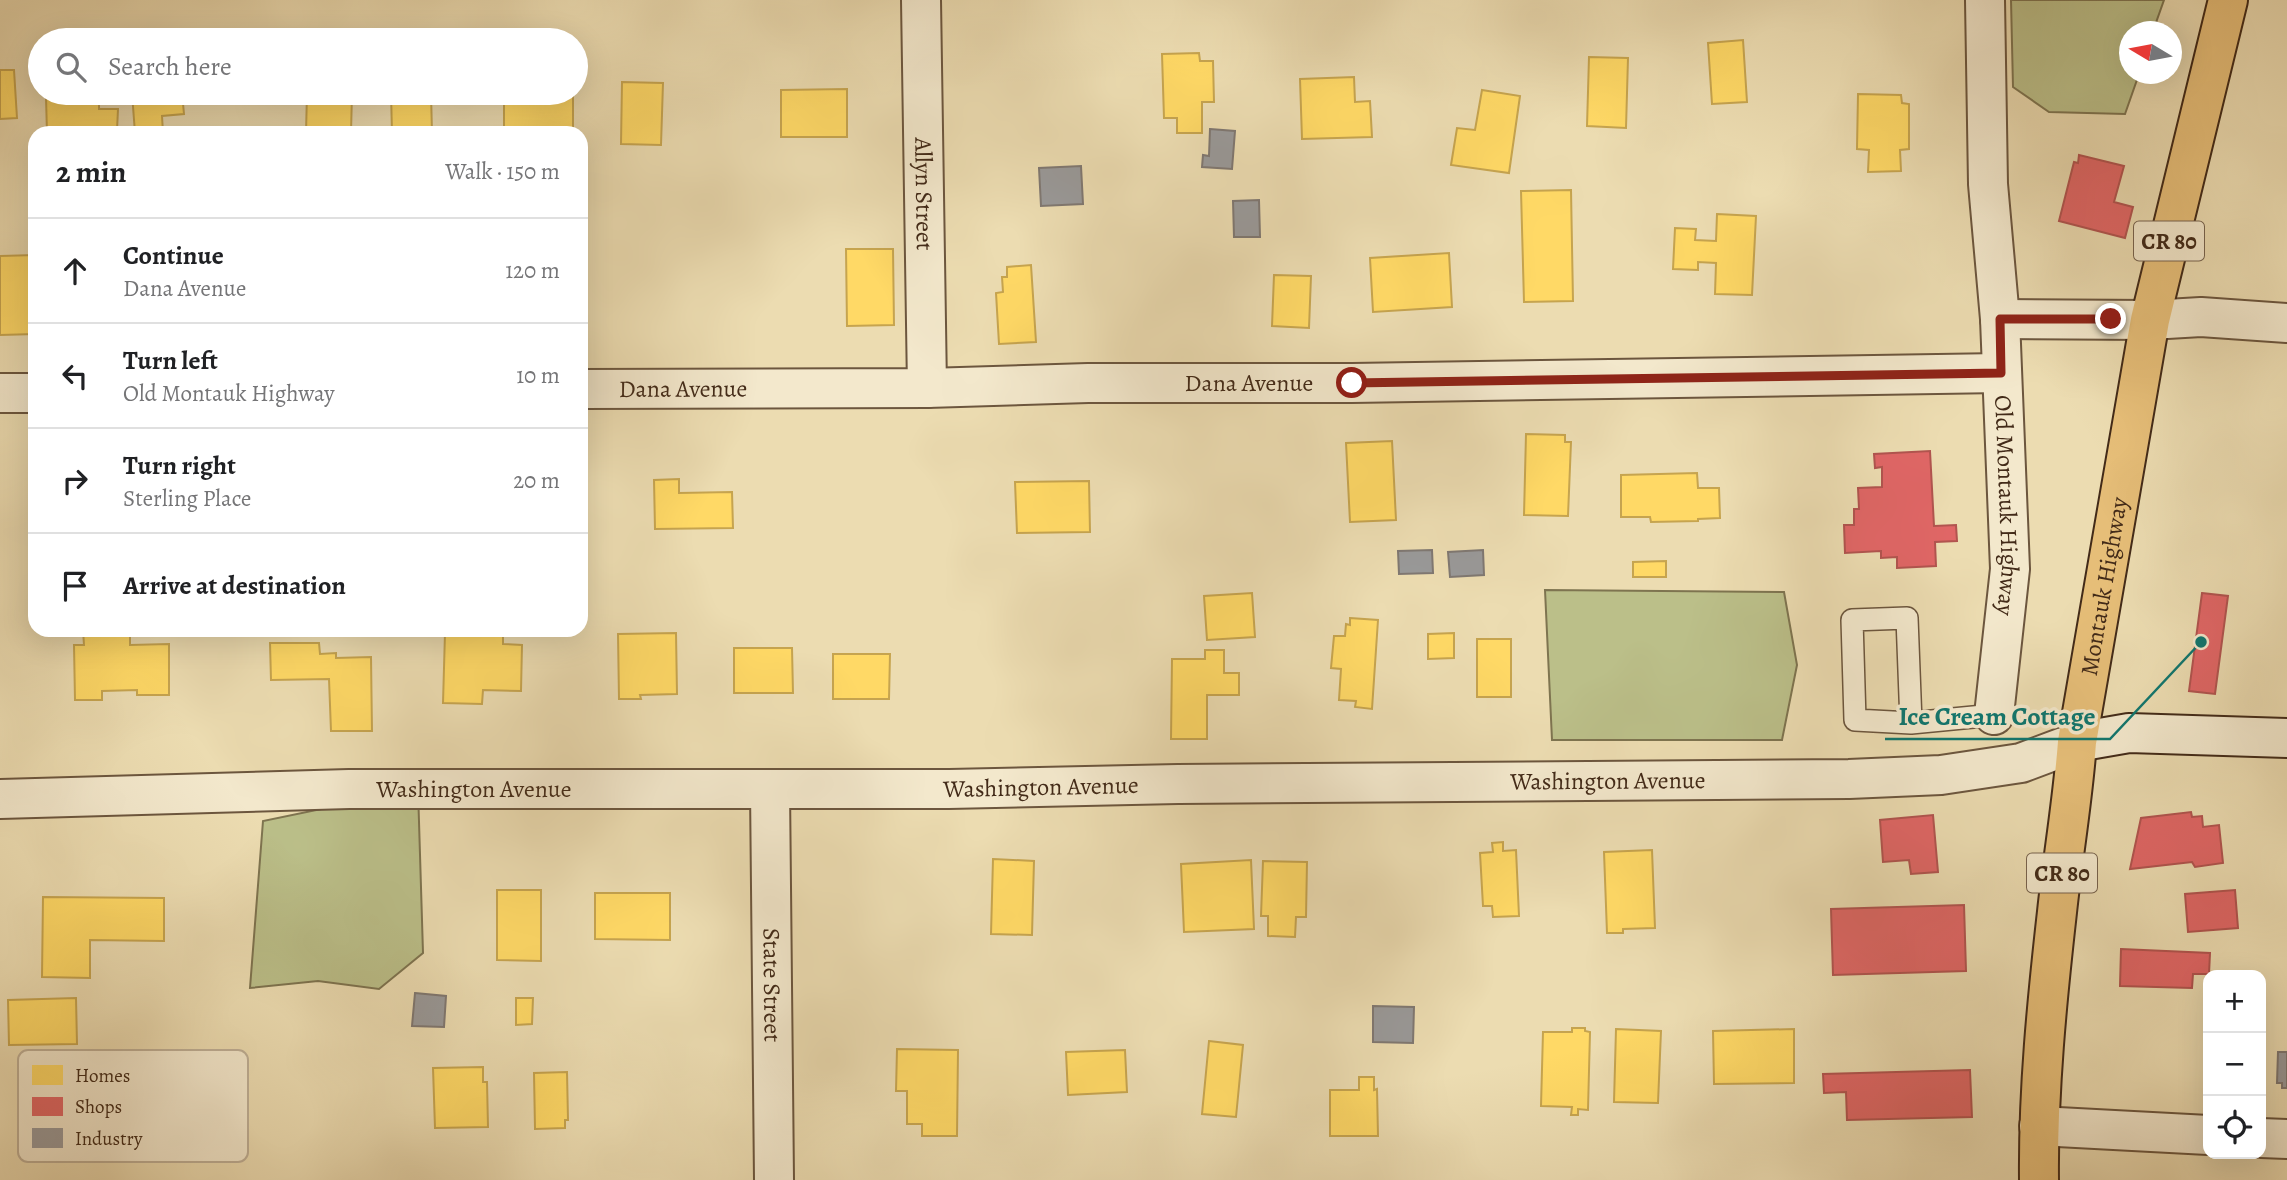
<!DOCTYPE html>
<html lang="en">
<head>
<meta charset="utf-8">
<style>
	body { margin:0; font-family:Alegreya,serif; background:#f2f2f2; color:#202124 }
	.controls { position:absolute; right:21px; bottom:21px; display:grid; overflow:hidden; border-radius:14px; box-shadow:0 7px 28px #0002 }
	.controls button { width:63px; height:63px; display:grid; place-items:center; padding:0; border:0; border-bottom:2px solid #e0e0e0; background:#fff; color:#202124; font:35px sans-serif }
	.compass { position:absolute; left:2119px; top:21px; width:63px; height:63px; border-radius:50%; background:#fff; box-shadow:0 7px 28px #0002; rotate:280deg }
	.stop { position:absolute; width:21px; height:21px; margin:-16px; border:5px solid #8f2418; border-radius:50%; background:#fff }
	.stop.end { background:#8f2418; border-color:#fff; box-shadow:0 2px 7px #0008 }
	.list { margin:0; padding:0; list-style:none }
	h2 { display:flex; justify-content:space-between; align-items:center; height:91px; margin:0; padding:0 28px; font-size:30px }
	h2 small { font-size:23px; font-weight:400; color:#757577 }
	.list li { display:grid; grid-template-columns:46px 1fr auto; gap:21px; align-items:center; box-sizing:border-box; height:105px; padding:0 28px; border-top:2px solid #e0e0e0 }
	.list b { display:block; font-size:26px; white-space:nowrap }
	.list p { margin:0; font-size:23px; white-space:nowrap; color:#757577 }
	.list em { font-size:23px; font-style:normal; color:#757577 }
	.icon { flex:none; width:38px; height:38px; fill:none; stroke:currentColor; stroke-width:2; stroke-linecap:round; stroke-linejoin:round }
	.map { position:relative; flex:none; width:2287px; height:1180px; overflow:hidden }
	.search { position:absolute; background:#fff; box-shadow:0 7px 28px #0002; left:28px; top:28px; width:560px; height:77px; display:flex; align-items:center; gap:18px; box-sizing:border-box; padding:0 24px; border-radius:38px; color:#757577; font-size:26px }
	.panel { position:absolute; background:#fff; box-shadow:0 7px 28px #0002; left:28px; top:126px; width:560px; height:511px; border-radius:21px }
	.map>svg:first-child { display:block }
</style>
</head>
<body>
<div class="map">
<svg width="2287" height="1180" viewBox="0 0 2287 1180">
	<rect width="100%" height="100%" fill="#ecdcb1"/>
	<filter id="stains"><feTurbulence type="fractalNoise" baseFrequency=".00286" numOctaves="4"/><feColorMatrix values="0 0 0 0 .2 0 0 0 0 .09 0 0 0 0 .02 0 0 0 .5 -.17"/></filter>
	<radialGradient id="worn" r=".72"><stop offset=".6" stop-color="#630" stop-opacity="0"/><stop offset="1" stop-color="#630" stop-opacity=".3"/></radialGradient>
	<g fill="#bbbf89" stroke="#7e7450" stroke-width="2">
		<path d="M2011,0h153l-11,31 -23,1v42h9l-14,40 -76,-2 -36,-25z"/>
		<path d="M1545,590l239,2 13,73 -15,75h-230z"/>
		<path d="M418,789l5,164 -44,36 -61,-8 -68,7 13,-167z"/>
	</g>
	<g fill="#ffd966" stroke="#c6a44f" stroke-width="2">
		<path d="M1743,40l4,62 -35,2 -4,-61z"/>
		<path d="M1199,53l1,8h13l1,41h-12v31h-25v-15h-13l-2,-64z"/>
		<path d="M1589,57l39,1 -2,70 -39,-2z"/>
		<path d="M0,70h14l3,48 -17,1z"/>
		<path d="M1354,77l1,25 15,-1 2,36 -70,2 -2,-60z"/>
		<path d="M622,82l41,1 -2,62 -40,-1z"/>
		<path d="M847,89v48h-66v-47z"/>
		<path d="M1482,90l38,6 -11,77 -58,-8 6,-37 18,2z"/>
		<path d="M132,93h50l2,21 -22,2 1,17h-28z"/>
		<path d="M307,93h45l-1,40h-45z"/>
		<path d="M391,93h40l1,40h-40z"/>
		<rect x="504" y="93" width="69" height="40"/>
		<path d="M1858,94l43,1 1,8 7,1v45l-9,1 1,21 -33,1 1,-22 -12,-1z"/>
		<path d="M99,96v13h19l-1,21h-16v3h-54l-1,-36z"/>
		<path d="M1571,190l2,111 -49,1 -3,-111z"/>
		<path d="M1717,214l39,2 -4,79 -37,-1 1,-31 -18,-1v8l-25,-1 2,-41 21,1 -1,11 21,1z"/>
		<path d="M846,249h47l1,76 -47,1z"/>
		<path d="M1449,253l3,54 -79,5 -3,-54z"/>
		<path d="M35,255v79l-35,1v-79z"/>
		<path d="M1031,265l5,77 -37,2 -3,-51 7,-1 -1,-15h5v-10z"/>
		<path d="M1274,275l37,1 -2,52 -37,-2z"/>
		<path d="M1526,434l39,1v7h6l-3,74 -44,-1z"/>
		<path d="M1392,441l4,79 -46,2 -4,-79z"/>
		<path d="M1697,473l1,15h21l1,30 -22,1v2l-47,1 -1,-5h-29v-42z"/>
		<path d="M679,479v14l53,-1 1,36 -78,1 -1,-49z"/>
		<path d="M1089,481l1,51 -73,1 -2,-51z"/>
		<path d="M1666,561v16h-33v-15z"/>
		<path d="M1252,593l3,44 -48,3 -3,-44z"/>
		<path d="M1350,618l28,2 -6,89 -17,-2 1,-6 -17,-1 2,-31 -10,-1 3,-32h11l1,-12 4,1z"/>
		<path d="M83,630h47v15l39,-1v51h-32v-5l-35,1v9h-27l-1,-55h10z"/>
		<path d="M445,633l58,1v10l19,1 -1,46 -38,-1 -1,14 -39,-1z"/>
		<path d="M676,633l1,61 -37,1 1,4h-22l-1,-65z"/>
		<path d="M1454,633v25l-26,1v-25z"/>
		<rect x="1477" y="639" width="34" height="58"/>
		<path d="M270,643h49l1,11 16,-1v5l35,-1 1,74h-41l-2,-52 -58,1z"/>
		<path d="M734,648h58l1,45h-59z"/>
		<path d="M1205,650h19v23h15v22h-32v44h-36l1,-80h33z"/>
		<path d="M833,654h57l-1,45h-56z"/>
		<path d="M1503,842v9l13,-1 3,66 -26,1 -1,-11h-9l-3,-53 13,-1 -1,-9z"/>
		<path d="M1652,850l3,78 -32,1v4h-16l-3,-81z"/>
		<path d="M993,859l41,2 -2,74 -41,-1z"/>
		<path d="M1251,860l3,69 -70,3 -3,-68z"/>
		<path d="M1263,861l44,1 -1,55h-10l-1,20 -27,-1v-20h-7z"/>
		<path d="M497,890h44v71l-44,-1z"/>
		<path d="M595,893h75v47l-75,-1z"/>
		<path d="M43,897l121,1v43l-74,-1v38l-48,-1z"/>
		<path d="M76,998l1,46 -68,1 -1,-45z"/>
		<path d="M516,998h17l-1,26 -16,1z"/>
		<path d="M1572,1028h13v3l5,1 -2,78 -10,-1v6h-7l1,-8 -31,-1 2,-74h29z"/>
		<path d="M1616,1029l45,2 -3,72 -44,-1z"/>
		<path d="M1794,1029v54l-80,1 -1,-53z"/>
		<path d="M1209,1041l34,4 -7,72 -34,-3z"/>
		<path d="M897,1049l61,1 -1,86h-35v-12h-15v-33h-11z"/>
		<path d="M1125,1050l2,42 -59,3 -2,-43z"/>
		<path d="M483,1067v15h4l1,45 -53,1 -2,-60z"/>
		<path d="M567,1072l1,48h-3v8l-30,1 -1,-56z"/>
		<path d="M1359,1077h15v13l3,-1 1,47h-48v-46h29z"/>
	</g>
	<g fill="#e06666" stroke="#b1544f" stroke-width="2">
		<path d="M2079,155l45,11 -10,36 19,5 -8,31 -66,-17 15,-59 4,1z"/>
		<path d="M1930,451l4,75 22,-1 1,16 -22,1 1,24 -39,2v-11l-16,1v-7l-36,2 -1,-28h10v-16h5l-1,-21 24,-1v-20l-7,1 -1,-14z"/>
		<path d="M2202,593l26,3 -13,98 -26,-3z"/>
		<path d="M2191,812l1,5 10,-1 1,11 16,-2 4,38 -28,4 -3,-5 -62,7 11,-51z"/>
		<path d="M1933,815l5,57 -27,2 -2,-14 -26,2 -3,-42z"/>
		<path d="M2235,890l3,38 -50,4 -3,-38z"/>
		<path d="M1964,905l2,66 -133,4 -2,-66z"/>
		<path d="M2121,949l89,4 -1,21h-16l-1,14 -72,-2z"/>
		<path d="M1970,1070l2,47 -125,3 -1,-28 -22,1 -1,-19z"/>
	</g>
	<g fill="#999" stroke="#7f7872" stroke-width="2">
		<path d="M1210,129l25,2 -3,38 -30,-2 1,-12 6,1z"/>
		<path d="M1081,166l2,38 -42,2 -2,-38z"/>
		<path d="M1259,200l1,37h-26l-1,-36z"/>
		<path d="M1432,550l1,23 -34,1 -1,-23z"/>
		<path d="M1483,550l1,25 -34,2 -2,-25z"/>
		<path d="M415,993l31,3 -2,31 -32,-1z"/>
		<path d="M1373,1006l41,1 -1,36 -40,-1z"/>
		<path d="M2278,1052h9v36h-5v-5h-5z"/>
	</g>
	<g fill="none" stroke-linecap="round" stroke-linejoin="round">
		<g stroke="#6c563e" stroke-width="24">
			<path id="lane" d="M1911,723l-4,-105 -55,2 3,100 56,3 83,-8"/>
		</g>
		<g stroke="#6c563e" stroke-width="42">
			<g id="street">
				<path id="s1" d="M921,0l6,388"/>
				<path id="s2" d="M1985,0l3,184 12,135 10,250 -16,146"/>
				<path d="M2000,319l150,1 51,-3 86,6"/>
				<path id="s3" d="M581,389l346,-1 161,-5h264l649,-10"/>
				<path d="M0,393h35"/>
				<path id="s4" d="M770,789l4,391"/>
				<path id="s5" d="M0,799l349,-10h600l229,-5 671,-5 92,-4 80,-12 56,-21"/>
				<path d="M2039,1126l169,9"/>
				<path d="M2261,1138l26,1"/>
			</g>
		</g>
		<g stroke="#422a18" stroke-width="42">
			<path id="secondary" d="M2077,742l52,-9 158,5"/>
		</g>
		<g stroke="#422a18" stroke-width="42">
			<g id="primary">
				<path id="s6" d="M2039,1180c-1,-89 8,-179 18,-268 6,-57 16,-113 20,-170l73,-422 78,-320"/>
			</g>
		</g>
		<use href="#lane" stroke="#f3e8cc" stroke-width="21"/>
		<use href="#street" stroke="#f3e8cc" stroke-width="38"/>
		<use href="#secondary" stroke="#f3e8cc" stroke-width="38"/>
		<use href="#primary" stroke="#e6be78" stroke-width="38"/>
	</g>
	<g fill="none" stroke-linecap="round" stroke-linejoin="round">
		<path stroke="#8f2418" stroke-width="9" d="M1352,383l649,-10 -1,-54h111"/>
	</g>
	<g text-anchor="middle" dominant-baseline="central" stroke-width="7" stroke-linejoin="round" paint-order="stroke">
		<g fill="#f3e8cc" stroke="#77634e" stroke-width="2">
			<rect x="2134" y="221.5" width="70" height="39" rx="5"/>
			<rect x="2027" y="853.5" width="70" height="39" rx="5"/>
		</g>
		<g font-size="23" font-weight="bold" fill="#422a18">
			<text x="2169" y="241">CR 80</text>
			<text x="2062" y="873">CR 80</text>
		</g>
		<g font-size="24" fill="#422a18" stroke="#f3e8cc">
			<text stroke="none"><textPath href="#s1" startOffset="194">Allyn Street</textPath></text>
			<text stroke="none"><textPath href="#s3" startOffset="668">Dana Avenue</textPath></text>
			<text stroke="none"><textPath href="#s3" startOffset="102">Dana Avenue</textPath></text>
			<text stroke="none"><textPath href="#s2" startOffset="506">Old Montauk Highway</textPath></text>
			<text stroke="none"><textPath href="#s6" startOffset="598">Montauk Highway</textPath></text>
			<text stroke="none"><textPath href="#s5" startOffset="1608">Washington Avenue</textPath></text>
			<text stroke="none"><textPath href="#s5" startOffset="1041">Washington Avenue</textPath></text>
			<text stroke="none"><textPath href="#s5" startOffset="474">Washington Avenue</textPath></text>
			<text stroke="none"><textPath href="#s4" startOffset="196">State Street</textPath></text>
		</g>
	</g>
	<rect x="18" y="1050" width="230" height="112" rx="10" fill="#f3e8cc" stroke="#beaf96" stroke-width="2"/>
	<rect x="32" y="1065" width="31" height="20" fill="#ffd966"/>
	<rect x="32" y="1097" width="31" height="19" fill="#e06666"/>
	<rect x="32" y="1128" width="31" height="20" fill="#999"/>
	<g font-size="19" fill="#422a18">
		<text x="75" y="1082">Homes</text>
		<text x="75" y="1113">Shops</text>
		<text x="75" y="1145">Industry</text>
	</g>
	<path fill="none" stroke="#0f766e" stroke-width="2.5" d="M2201 642L2110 739H1885"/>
	<circle fill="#0f766e" stroke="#f3e8cc" stroke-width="2.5" cx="2201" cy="642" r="7"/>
	<g font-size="26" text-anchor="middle" font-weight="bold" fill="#0f766e" stroke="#f3e8cc" stroke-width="7" stroke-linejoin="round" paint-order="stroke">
		<text x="1997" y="725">Ice Cream Cottage</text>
	</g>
	<rect width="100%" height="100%" filter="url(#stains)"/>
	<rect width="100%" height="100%" fill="url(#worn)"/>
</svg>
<div class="controls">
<button>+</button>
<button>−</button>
<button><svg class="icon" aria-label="locate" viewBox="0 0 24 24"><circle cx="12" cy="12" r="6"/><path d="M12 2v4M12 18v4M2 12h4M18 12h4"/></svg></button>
</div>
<svg class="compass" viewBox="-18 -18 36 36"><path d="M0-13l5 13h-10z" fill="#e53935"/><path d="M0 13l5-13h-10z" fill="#757577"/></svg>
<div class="stop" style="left:1352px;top:383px"></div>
<div class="stop end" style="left:2111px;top:319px"></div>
<div class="search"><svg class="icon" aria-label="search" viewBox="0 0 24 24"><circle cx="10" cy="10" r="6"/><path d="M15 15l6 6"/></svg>Search here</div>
<section class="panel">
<h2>2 min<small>Walk · 150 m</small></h2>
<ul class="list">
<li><svg class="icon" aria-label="ahead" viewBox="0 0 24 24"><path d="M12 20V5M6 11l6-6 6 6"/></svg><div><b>Continue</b><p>Dana Avenue</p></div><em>120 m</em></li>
<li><svg class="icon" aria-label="left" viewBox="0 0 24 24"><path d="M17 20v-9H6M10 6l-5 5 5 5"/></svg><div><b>Turn left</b><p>Old Montauk Highway</p></div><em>10 m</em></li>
<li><svg class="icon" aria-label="right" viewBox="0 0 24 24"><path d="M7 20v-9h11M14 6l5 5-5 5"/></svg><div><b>Turn right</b><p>Sterling Place</p></div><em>20 m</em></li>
<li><svg class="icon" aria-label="arrive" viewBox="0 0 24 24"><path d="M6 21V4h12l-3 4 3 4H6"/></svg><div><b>Arrive at destination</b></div></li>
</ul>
</section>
</div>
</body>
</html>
